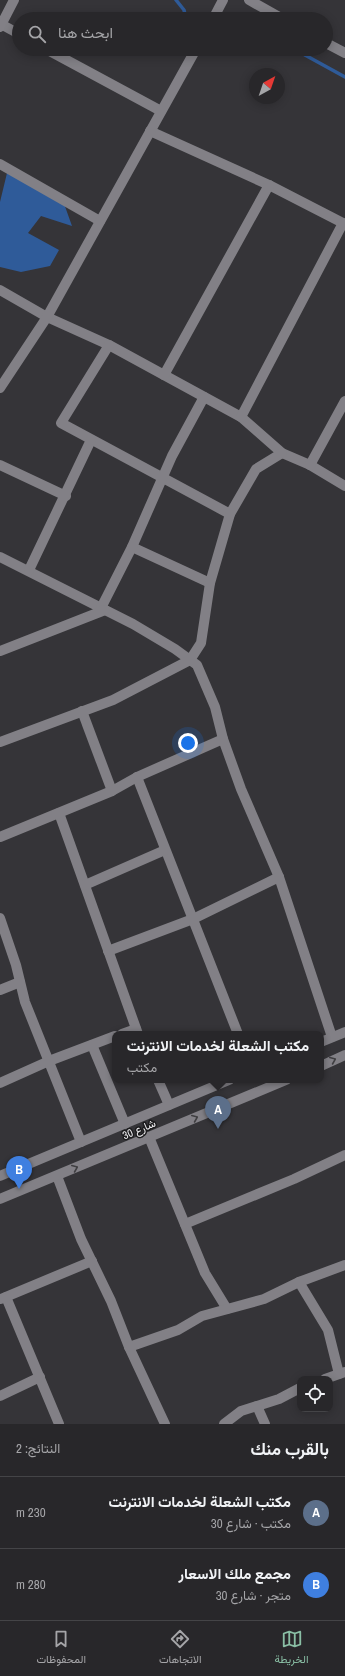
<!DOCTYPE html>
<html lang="ar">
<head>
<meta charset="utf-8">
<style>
	body { margin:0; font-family:"Archivo Narrow",Vazirmatn,sans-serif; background:#343336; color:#f1f3f6; direction:rtl }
	.controls { position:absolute; right:12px; bottom:12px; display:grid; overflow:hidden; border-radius:8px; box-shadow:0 2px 10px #0003 }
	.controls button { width:36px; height:36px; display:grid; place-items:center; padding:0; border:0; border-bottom:1px solid #444447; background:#28272a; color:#f1f3f6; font:20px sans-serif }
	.compass { position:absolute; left:249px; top:68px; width:36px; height:36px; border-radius:50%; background:#28272a; box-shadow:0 2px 10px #0003; rotate:40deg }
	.you { position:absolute; left:188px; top:743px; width:14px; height:14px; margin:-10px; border:3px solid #fff; border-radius:50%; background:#1a73e8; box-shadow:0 0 0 6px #1a73e833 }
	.badge { display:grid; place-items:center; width:26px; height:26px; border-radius:50%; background:#8abfa5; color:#fff; font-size:13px; font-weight:700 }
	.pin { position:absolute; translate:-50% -33px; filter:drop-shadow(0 1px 2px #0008) }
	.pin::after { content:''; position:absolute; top:21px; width:14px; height:12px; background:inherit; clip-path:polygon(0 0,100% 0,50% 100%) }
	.popup { position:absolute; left:112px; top:1031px; width:212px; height:52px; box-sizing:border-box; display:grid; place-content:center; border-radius:8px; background:#28272a; filter:drop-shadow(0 1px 3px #0005); font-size:13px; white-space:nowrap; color:#a5a5a8 }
	.popup b { font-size:15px; color:#f1f3f6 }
	.popup::after { content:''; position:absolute; left:50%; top:100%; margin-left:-8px; border:8px solid transparent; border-top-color:#28272a }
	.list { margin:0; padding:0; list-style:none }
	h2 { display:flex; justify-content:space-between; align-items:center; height:52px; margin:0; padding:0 16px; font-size:17px }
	h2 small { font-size:13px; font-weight:400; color:#a5a5a8 }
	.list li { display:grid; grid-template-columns:26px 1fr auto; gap:12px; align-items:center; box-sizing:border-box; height:72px; padding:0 16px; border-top:1px solid #444447 }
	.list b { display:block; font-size:15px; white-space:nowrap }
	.list p { margin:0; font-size:13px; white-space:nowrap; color:#a5a5a8 }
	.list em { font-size:13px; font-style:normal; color:#a5a5a8 }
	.icon { flex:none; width:22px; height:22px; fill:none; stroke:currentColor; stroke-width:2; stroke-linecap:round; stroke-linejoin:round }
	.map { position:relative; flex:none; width:345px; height:1424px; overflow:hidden; direction:ltr }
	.search { position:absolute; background:#28272a; box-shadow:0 2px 10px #0003; left:12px; right:12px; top:12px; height:44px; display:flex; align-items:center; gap:10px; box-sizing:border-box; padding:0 14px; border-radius:22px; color:#a5a5a8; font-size:15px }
	.sheet { height:196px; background:#28272a }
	nav { display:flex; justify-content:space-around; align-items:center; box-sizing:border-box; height:56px; border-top:1px solid #444447; background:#28272a; font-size:11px; color:#a5a5a8 }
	nav a { display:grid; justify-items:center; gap:2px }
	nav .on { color:#8abfa5 }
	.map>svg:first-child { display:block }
</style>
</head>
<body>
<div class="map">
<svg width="345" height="1424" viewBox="0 0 345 1424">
	<rect width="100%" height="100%" fill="#353438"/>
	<path fill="#2f5b99" d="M7,173l55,25 10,28 -31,-10 -13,17 31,17 -9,16 -29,6 -21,-5v-65z"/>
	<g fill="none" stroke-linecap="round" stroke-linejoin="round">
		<g stroke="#2f5b99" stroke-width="3.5">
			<path d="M176,0l8,10 2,9"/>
			<path d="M294,49l51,28"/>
		</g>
		<g stroke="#828086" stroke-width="10">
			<path d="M213,19l10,-19"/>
			<path d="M1,24l18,10"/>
			<path d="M0,27l14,-27"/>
			<path d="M46,49l115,62"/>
			<path d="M150,131l119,54 76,39"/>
			<path d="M0,164l100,57"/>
			<path d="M0,290l47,27 62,28 132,72 41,36 28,12 35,21"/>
			<path d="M109,345l-48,78 169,91"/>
			<path d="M164,375l105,-190"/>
			<path d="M0,388l47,-71 149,-268"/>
			<path d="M241,417l102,-194"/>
			<path d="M0,465l66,31"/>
			<path d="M310,465l35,-64"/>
			<path d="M132,547l78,36"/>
			<path d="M0,557l133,67 42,25 22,16 18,42 8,32 18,50 38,88 53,160"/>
			<path d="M29,570l62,-130"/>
			<path d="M101,608l31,-61 40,-91 32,-59"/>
			<path d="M0,651l105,-41"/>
			<path d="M82,711l30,80"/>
			<path d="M0,742l113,-42 77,-40 11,-17 9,-60 20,-69 26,-45 26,-16"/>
			<path d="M137,777l101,257"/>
			<path d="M59,813l79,221"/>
			<path d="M0,837l112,-46 25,-14 86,-38"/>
			<path d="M85,885l80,-35"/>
			<path d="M0,918l16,47 9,37 56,140"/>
			<path d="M108,951l85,-32 86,-42"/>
			<path d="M0,990l20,-8"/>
			<path d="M122,1034l14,-5"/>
			<path d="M92,1045l33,79"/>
			<path d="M158,1080l11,25"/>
			<path d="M0,1083l49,-22 66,-25"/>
			<path d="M149,1137l56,136 22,36"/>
			<path d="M57,1176l24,63 30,62 18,46 36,77"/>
			<path d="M185,1224l109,-45 51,-24"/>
			<path d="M299,1282l46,-17"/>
			<path d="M6,1297l53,127"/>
			<path d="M1,1299l91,-38"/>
			<path d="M129,1347l49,-17 24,-14 62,-17 35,-17 29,48 11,44"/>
			<path d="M325,1379l20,-7"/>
			<path d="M0,1396l40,-19"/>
			<path d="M257,1406l8,18"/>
			<path d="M224,1424l17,-13 38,-12 21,-11"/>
		</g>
		<g stroke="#828086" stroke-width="10">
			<path d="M249,0l34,19"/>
			<path d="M326,43l19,10"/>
			<path d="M321,1042l24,-10"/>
			<path d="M321,1066l24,-11"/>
			<path d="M0,1176l229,-96"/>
			<path d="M0,1199l286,-119"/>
		</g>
	</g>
	<defs><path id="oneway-chevron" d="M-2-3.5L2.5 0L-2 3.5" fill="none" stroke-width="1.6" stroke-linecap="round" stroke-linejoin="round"/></defs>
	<g stroke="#403f42">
		<use href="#oneway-chevron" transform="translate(333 1060) rotate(-23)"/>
		<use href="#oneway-chevron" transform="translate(195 1118) rotate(-23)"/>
		<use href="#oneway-chevron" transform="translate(75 1168) rotate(-23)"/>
	</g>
	<g text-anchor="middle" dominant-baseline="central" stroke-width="3" stroke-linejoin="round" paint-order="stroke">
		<g font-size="11" fill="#f5f4f7" stroke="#1c1c1e">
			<text transform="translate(139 1129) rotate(-23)">شارع 30</text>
		</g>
	</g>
</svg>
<div class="controls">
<button><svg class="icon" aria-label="locate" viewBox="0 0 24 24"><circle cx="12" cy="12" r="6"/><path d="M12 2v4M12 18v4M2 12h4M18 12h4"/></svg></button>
</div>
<svg class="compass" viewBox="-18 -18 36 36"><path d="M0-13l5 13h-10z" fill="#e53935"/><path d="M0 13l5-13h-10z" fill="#a5a5a8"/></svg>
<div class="you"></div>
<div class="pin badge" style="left:218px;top:1129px;background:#5c6f8a">A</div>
<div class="popup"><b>مكتب الشعلة لخدمات الانترنت</b>مكتب</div>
<div class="pin badge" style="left:19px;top:1189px;background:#3f7fe0">B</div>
<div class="search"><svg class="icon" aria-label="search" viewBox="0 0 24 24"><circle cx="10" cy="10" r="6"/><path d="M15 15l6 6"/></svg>ابحث هنا</div>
</div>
<section class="sheet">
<h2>بالقرب منك<small>النتائج: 2</small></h2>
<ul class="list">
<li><span class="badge" style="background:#5c6f8a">A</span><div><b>مكتب الشعلة لخدمات الانترنت</b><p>مكتب · شارع 30</p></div><em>230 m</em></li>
<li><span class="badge" style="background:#3f7fe0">B</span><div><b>مجمع ملك الاسعار</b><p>متجر · شارع 30</p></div><em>280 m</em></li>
</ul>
</section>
<nav>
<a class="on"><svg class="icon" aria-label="map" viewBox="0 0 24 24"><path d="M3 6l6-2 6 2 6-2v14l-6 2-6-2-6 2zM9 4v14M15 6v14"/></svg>الخريطة</a>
<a><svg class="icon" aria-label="directions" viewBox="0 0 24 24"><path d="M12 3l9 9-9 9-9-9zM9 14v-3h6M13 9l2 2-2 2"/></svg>الاتجاهات</a>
<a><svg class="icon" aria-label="saved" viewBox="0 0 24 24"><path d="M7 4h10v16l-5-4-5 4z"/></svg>المحفوظات</a>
</nav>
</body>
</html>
